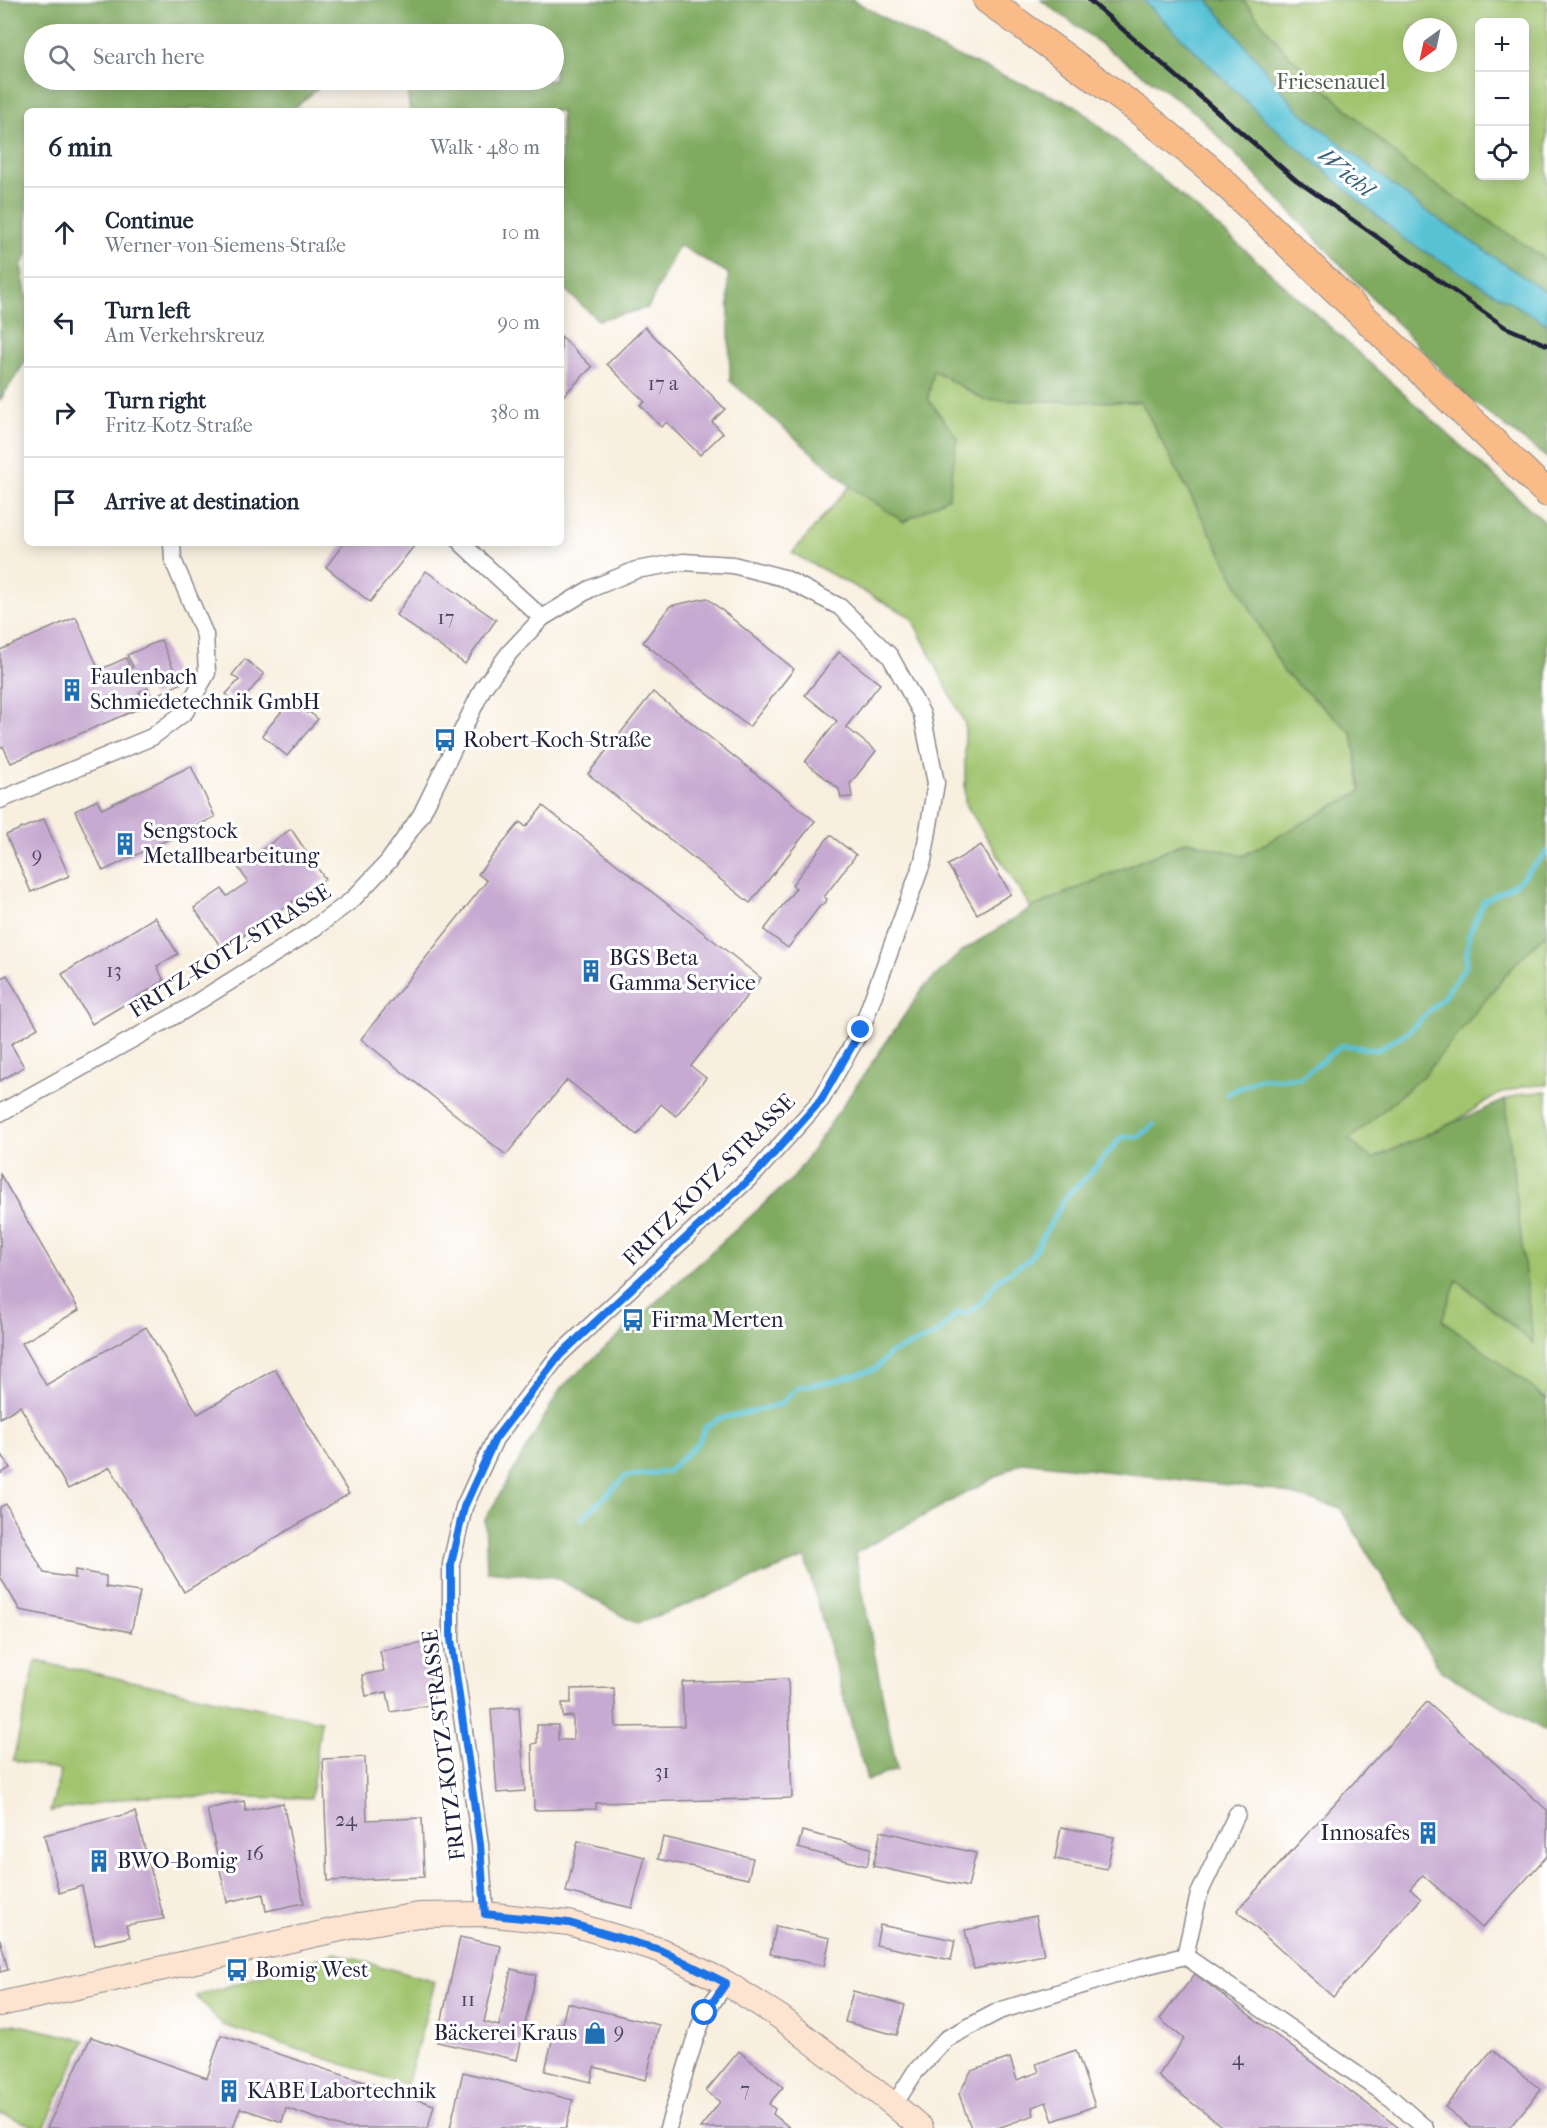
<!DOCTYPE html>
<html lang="en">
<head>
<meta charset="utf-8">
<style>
	body { margin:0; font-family:"IM FELL French Canon",serif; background:#f2f2f3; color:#1f2937 }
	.controls { position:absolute; right:18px; top:18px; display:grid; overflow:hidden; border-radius:9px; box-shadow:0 3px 15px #0003 }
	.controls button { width:54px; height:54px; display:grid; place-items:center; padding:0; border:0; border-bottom:2px solid #e0e1e3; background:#fff; color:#1f2937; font:30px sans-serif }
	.compass { position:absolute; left:1403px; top:18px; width:54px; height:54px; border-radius:50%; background:#fff; box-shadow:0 3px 15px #0003; rotate:213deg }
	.stop { position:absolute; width:18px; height:18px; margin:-14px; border:4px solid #1a73e8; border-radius:50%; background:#fff }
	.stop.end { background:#1a73e8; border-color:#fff; box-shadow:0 2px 6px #0008 }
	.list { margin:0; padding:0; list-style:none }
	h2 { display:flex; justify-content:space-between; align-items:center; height:78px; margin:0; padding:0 24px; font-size:26px }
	h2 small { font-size:20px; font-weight:400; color:#747a83 }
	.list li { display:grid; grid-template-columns:39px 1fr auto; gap:18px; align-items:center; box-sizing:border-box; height:90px; padding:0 24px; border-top:2px solid #e0e1e3 }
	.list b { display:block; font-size:22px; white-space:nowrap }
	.list p { margin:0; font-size:20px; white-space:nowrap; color:#747a83 }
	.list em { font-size:20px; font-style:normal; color:#747a83 }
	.icon { flex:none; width:33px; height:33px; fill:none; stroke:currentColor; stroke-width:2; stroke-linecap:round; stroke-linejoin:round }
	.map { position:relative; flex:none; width:1547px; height:2128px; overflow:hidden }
	.search { position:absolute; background:#fff; box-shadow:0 3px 15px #0003; left:24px; top:24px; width:540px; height:66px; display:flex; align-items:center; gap:15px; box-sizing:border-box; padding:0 21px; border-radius:33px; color:#747a83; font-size:22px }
	.panel { position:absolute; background:#fff; box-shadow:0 3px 15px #0003; left:24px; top:108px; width:540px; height:438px; border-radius:9px }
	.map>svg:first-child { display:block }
</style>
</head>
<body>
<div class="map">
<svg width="1547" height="2128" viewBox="0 0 1547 2128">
	<rect width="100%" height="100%" fill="#fff"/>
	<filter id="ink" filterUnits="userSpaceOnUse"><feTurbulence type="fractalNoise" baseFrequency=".0167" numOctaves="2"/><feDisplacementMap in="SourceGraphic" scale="12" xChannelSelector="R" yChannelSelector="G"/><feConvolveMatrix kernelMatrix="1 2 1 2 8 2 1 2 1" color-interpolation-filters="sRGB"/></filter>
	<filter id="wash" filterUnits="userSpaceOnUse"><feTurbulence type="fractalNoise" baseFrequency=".008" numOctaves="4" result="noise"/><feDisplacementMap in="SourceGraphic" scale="24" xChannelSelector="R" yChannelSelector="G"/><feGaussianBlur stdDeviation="1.35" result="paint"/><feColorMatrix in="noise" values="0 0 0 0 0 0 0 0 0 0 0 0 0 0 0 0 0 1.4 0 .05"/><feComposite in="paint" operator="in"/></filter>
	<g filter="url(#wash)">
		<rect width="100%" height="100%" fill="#f8efdf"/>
		<g fill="#a1c46e" stroke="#627354" stroke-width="1.5" fill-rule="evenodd">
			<path d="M1121,0h426v333zM1480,22h44v154h-44zM1412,27h36v36h-36z"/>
			<path d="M933,369l51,31 157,2 143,270 68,61 9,58 -118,65 -56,-15 -156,67 -66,-105v-79l-54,-107 -119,-64 58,-67 54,36 53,-84 -29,-39z"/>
			<path d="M1547,933v152l-24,1 -29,10 -38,25 -84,38 -24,-19 77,-66 89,-109z"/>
			<path d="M1547,1092v308l-46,-37 -59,-43 15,-40 76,63 -28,-243 19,-7z"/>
			<path d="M36,1661l285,60 -10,77 -170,-2 -91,15 11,-40 -48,-11z"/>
			<path d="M335,1953l100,29 -28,103 -184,-60 -27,-29z"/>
			<path d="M14,2024l71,16 -41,88h-6l-35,-14 -3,1v-89z"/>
		</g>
		<g fill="#80aa61" stroke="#51664e" stroke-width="1.5">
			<path d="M0,0h853l87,49 136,57 169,144 302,274v409l-33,32 -89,109 -76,66 23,19 133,-59 28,243 -76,-63 -15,40 59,43 46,37v332l-106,-61 -101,-163 -67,-18 -250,-28 -168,91 42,217 -30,10 -62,-222 -168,66 -82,-47 -68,-6 -2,-51 76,-132 233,-211 129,-189 39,-37 69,-43 157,-67 55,15 118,-65 -9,-58 -68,-61 -143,-270 -157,-2 -51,-30 -5,29 29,39 -8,59 -45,25 -54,-36 -120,-105 -2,-108 -49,-28 -31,63 -50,12 -37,-34v-175h-151l-3,-20 1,-11h146v-46h-520v46h294l-37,31 -99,-3 -5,3h-160v144l-6,10 6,34v60l-27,41z"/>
			<path d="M1041,0h202l43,52 122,114 139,94v198l-79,-60 -271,-284z"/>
		</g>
		<path fill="#58c2d5" stroke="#3d7288" stroke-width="1.5" d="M1143,0h65l88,108 123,98 128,87v31l-143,-85 -144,-124z"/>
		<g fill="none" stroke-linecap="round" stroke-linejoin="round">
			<g stroke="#58c2d5" stroke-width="5">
				<path d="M1227,1094l32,-15 41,-1 42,-33 35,5 31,-18 35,-34 23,-32 3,-32 15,-33 33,-18 30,-31"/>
				<path d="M582,1519l44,-43 41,-4 32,-30 6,-15 16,-9 26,-5 34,-9 17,-17 36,-6 42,-12 13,-15 48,-20 21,-22 8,2 16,-12 17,-23 31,-20 37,-64 20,-18 35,-40h16l16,-12"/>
			</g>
		</g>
		<g id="blocks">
			<g fill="#c7aad1">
				<path d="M645,327l80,82 -13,13 11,11 -23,22 -33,-33 -6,5 -21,-22 5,-3 -38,-38z"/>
				<path d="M561,336l31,31 -31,31z"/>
				<path d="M344,543h66l4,3 -44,56 -44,-35z"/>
				<path d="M426,571l70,49 -31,44 -69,-49z"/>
				<path d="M707,598l87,71 -45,58 -106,-85 27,-36z"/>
				<path d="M76,617l23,53 27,-12 4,10 3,-1 -6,-12 34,-15 19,44 -28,13 -4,-9 -9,4 6,14 -134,57 -8,-17 -3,2v-98z"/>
				<path d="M839,652l41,32 -34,43 30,24 -26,33 2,13 -11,1 -2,-9 -34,-27 32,-41 -32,-26z"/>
				<path d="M245,659l19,15 -25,31 -13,-11 13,-14 -7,-5z"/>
				<path d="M653,692l162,129 -65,82 -162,-129z"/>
				<path d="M291,700l16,13 2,-1 9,7 -31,37 -25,-21z"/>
				<path d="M191,766l24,51 -112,54 -28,-60 22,-11 5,9z"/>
				<path d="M543,806l218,172 -70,88 15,12 -30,38 -15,-12 -24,31 -70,-55 -61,75 -145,-116 126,-158 -9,-7 42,-52 6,5z"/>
				<path d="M44,819l25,57 -38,16 -25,-57z"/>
				<path d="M291,829l34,50 -102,71 -29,-42 28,-19 5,7 21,-14 -10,-15z"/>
				<path d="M830,835l26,20 -32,42 3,2 -1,3 -7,5 -31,41 -24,-18 32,-42 -4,-3z"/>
				<path d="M981,845l30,49 -34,20 -29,-49z"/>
				<path d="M155,917l23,37 -21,12 7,15 -72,43 -30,-50z"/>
				<path d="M7,975l31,53 -27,16 13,23 -24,14v-102z"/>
				<path d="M0,1174l79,136 -57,33 24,42 100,-58 52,87 77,-45 74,125 -165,98 -74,-125 -42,22 -48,-83 -20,12z"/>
				<path d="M0,1451l10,17 -10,6z"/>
				<path d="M6,1504l38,69 31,5v-8l31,6v11l34,5 -9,40 -111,-22 -20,-33v-70z"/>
				<path d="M423,1643l12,61 -44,8 -4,-20 -21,4 -4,-21 22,-4 -4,-20z"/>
				<path d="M788,1679l4,119 -196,5v6l-62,1 -2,-66 5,-1v-18h21v15h15v-24l-10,1 -1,-14h9v-14l43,-1 2,39 68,-1 -2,-44z"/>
				<path d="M1427,1702l120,108v46l-65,72 -59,-53 -13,14 11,10 -88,98 -96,-86z"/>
				<path d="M519,1707l6,84 -28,2 -6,-84z"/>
				<path d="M365,1757l2,63 55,-2 2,59 -96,4 -5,-122z"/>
				<path d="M244,1801l2,10 37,-8 21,100 -38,8 -3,-17 -36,8 -20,-93z"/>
				<path d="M135,1812l29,107 -38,6 4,12 -35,8 -13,-59 -23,7 -15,-58z"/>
				<path d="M1061,1827l53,10 -7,32 -52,-10z"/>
				<path d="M802,1831l69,17 -4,18 -69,-18z"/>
				<path d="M881,1831l95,22 -8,34 -95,-21z"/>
				<path d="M663,1837l90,21 -5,21 -90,-20z"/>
				<path d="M578,1841l67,16 -13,51 -66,-16z"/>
				<path d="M1036,1916l8,39 -70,14 -9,-39z"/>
				<path d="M880,1925l75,15 -4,20 -75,-15z"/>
				<path d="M776,1926l54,12 -6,28 -54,-12z"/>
				<path d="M460,1937l41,9 -17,76 15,4 12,-57 25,6 -19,85 -80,-18z"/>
				<path d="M0,1939l8,31 -8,2z"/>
				<path d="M1195,1974l204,154h-175l-66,-52 26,-37 -24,-20z"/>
				<path d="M853,1991l52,14 -8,30 -52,-13z"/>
				<path d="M567,2003l92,22 -13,55 -52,-13 -3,15 -46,-11 11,-47 6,1z"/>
				<path d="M221,2035l213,70 -6,23h-84l-58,-20 -4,14 -42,-14 -7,20h-186l44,-91 116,41z"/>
				<path d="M1076,2050l19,56 -42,15 -7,-19 -14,5 2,8 -36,13h-27l-12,-34 12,-23 39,-13 7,22 22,-8 -3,-8z"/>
				<path d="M1492,2050l49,40 -32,38h-38l-26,-21z"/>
				<path d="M739,2051l44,36 -14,17 6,5 -2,5 17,14h-90l20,-26 -14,-11z"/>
				<path d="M463,2072l110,28 -7,28h-116z"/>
			</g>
		</g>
	</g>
	<g filter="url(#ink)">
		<use href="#blocks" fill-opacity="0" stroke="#8d888d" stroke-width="1.5"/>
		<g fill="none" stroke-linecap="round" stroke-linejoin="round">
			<g stroke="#8d888d" stroke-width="19">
				<g id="street">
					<path d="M461,543l81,75"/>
					<path d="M0,800l152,-63 33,-25 22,-39 -2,-38 -32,-75 -1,-17"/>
					<path d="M0,1113l183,-102 126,-79 43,-32 36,-38 33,-47 62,-127 27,-36 32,-34 48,-29 46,-19 47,-8 50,3 51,13 56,29 50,49 32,58 14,69 -13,78 -62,169 -40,70 -64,71 -198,184 -64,84 -31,68 -13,57v75l29,205 5,70"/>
					<path d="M1185,1956l14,-62 38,-80"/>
					<path d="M894,2105l21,-33 31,-33 53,-28 142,-44 44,-11 206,142 34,30"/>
					<path d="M668,2128l26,-86 11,-29 21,-30"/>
				</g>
			</g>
			<g stroke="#8d888d" stroke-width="26">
				<path id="secondary" d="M0,2004l359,-79 60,-10 66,-1 84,9 91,27 66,33 54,34 114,88 27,23"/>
			</g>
			<g stroke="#8d888d" stroke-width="29">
				<path id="primary" d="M987,0l151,110 71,58 338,325"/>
			</g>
			<use href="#street" stroke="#fff" stroke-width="16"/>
			<use href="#secondary" stroke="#fde4d0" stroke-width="24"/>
			<use href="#primary" stroke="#f9bc89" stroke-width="27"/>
			<path stroke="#22223b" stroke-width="4.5" d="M1089,0l207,180 209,147 42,18"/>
		</g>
	</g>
	<g fill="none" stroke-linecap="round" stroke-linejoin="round" filter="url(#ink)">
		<path stroke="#1a73e8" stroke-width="8" d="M705,2013l21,-30 -66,-33 -91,-27 -84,-9 -5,-70 -29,-205v-75l13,-57 31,-68 65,-84 198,-184 63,-71 40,-70"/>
	</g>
	<defs>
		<g id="building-bare" transform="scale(1.8)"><path d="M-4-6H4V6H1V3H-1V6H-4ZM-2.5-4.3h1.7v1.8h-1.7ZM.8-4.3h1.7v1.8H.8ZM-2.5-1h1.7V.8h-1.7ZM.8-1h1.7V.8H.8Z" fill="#1f6fb2" stroke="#fff" stroke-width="2.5" paint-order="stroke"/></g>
		<g id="bus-bare" transform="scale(1.8)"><path d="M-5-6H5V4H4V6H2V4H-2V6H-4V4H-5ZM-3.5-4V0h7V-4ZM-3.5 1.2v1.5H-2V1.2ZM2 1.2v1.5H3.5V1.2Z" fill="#1f6fb2" stroke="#fff" stroke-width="2.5" paint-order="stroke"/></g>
		<g id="shop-bare" transform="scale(1.8)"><path d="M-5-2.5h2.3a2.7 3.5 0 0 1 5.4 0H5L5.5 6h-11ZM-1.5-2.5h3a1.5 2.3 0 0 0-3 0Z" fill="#1f6fb2" stroke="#fff" stroke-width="2.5" paint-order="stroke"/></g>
	</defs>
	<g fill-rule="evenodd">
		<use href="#building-bare" x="72" y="690"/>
		<use href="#bus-bare" x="445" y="740"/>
		<use href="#building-bare" x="125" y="844"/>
		<use href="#building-bare" x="591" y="971"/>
		<use href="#bus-bare" x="633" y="1320"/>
		<use href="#building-bare" x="1428" y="1833"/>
		<use href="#building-bare" x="99" y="1861"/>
		<use href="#bus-bare" x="237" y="1970"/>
		<use href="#shop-bare" x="595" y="2033"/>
		<use href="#building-bare" x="229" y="2091"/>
	</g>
	<g text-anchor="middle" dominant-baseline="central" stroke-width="6" stroke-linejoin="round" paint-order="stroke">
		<g font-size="20" fill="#4b4460">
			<text x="663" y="383">17 a</text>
			<text x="446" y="617">17</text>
			<text x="37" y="855">9</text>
			<text x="114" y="970">13</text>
			<text x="662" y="1771">31</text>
			<text x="346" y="1819">24</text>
			<text x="255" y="1853">16</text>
			<text x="468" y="1999">11</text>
			<text x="619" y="2031">9</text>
			<text x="1238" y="2058">4</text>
			<text x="745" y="2089">7</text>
		</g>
		<g font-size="22" fill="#4e5b4d" stroke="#fff">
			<text x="1331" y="82">Friesenauel</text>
		</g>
		<g font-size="22" fill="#22223b" stroke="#fff" text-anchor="start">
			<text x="90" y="677">Faulenbach<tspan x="90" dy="25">Schmiedetechnik GmbH</tspan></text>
			<text x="463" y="740">Robert-Koch-Straße</text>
			<text x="143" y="831">Sengstock<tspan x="143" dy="25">Metallbearbeitung</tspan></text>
			<text x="609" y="958">BGS Beta<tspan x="609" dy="25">Gamma Service</tspan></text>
			<text x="651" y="1320">Firma Merten</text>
			<text x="1410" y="1833" text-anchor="end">Innosafes</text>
			<text x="117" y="1861">BWO-Bomig</text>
			<text x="255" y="1970">Bomig West</text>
			<text x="577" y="2033" text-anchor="end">Bäckerei Kraus</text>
			<text x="247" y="2091">KABE Labortechnik</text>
		</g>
		<g font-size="22" fill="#22223b" stroke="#fff">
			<text transform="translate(230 951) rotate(-32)">FRITZ-KOTZ-STRASSE</text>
			<text transform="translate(709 1180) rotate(-45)">FRITZ-KOTZ-STRASSE</text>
			<text transform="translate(444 1745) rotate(-97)">FRITZ-KOTZ-STRASSE</text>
		</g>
		<g font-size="24" font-style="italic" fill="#386279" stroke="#fff">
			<text transform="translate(1346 172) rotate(39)">Wiehl</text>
		</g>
	</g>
</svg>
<div class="controls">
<button>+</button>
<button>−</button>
<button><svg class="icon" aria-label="locate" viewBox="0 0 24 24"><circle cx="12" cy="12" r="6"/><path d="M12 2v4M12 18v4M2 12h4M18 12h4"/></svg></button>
</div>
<svg class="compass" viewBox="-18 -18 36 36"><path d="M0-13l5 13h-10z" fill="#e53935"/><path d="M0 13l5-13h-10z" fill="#747a83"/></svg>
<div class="stop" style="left:705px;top:2013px"></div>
<div class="stop end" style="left:861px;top:1030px"></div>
<div class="search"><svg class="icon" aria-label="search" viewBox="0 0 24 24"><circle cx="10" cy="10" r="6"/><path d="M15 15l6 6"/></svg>Search here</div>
<section class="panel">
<h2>6 min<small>Walk · 480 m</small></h2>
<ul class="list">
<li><svg class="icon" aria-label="ahead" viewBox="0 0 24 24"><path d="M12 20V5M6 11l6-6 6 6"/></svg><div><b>Continue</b><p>Werner-von-Siemens-Straße</p></div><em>10 m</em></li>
<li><svg class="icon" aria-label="left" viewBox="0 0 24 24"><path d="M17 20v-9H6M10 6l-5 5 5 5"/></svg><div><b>Turn left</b><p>Am Verkehrskreuz</p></div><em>90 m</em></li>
<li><svg class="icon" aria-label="right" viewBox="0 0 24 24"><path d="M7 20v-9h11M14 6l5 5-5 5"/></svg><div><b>Turn right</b><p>Fritz-Kotz-Straße</p></div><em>380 m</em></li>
<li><svg class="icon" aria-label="arrive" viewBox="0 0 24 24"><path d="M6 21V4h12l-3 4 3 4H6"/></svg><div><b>Arrive at destination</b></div></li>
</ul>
</section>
</div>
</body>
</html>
